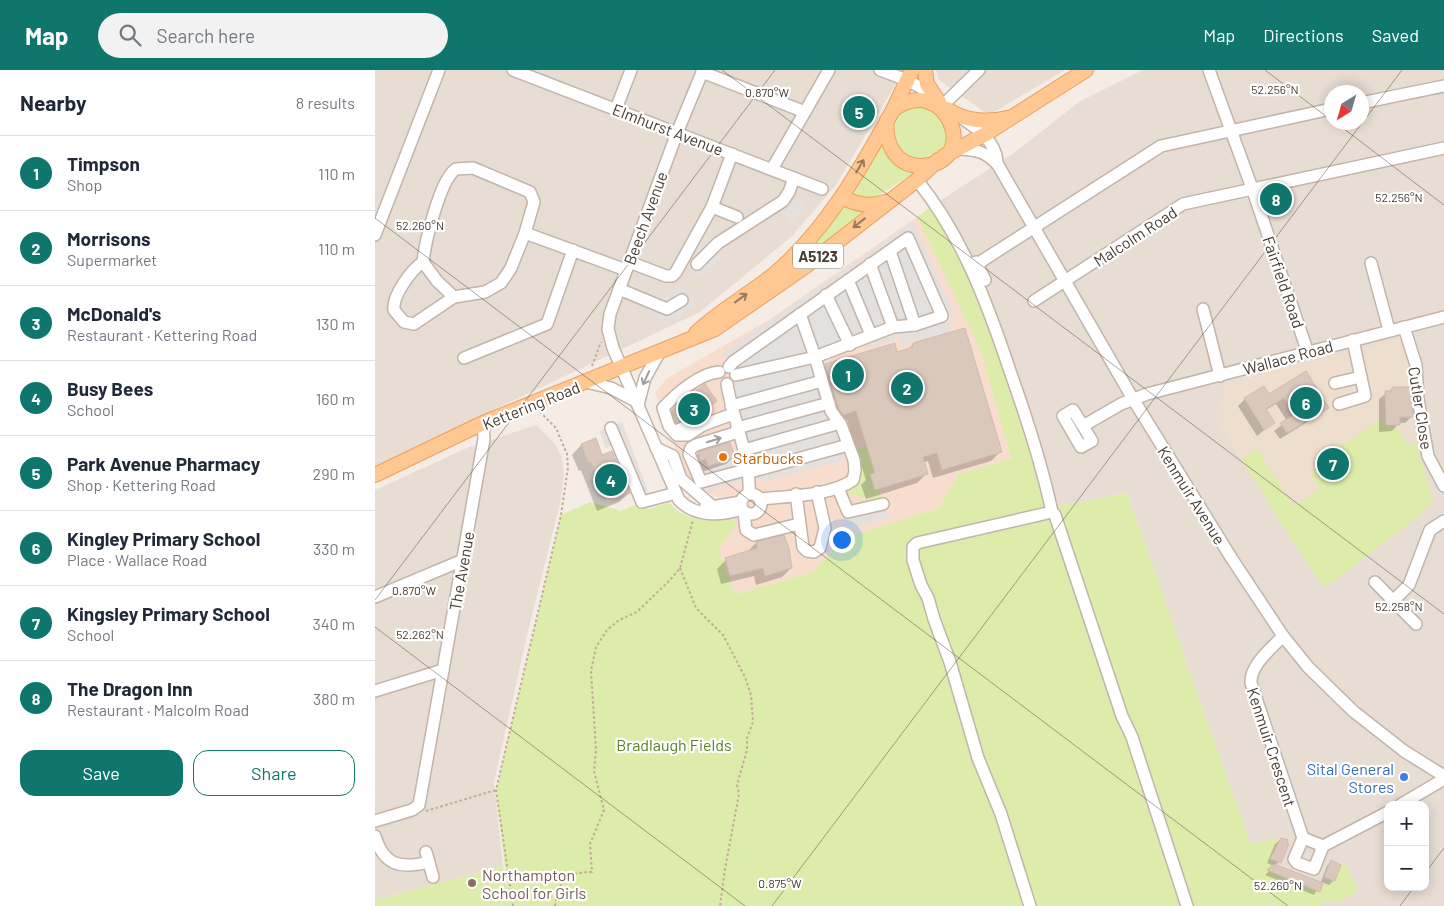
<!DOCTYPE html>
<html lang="en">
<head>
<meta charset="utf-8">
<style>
	body { margin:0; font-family:Barlow,sans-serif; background:#f2f2f3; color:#1f2937 }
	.controls { position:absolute; right:15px; bottom:15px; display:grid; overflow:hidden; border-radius:10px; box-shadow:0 2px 12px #0003 }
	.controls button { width:45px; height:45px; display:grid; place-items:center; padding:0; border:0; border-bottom:1px solid #e0e1e3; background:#fff; color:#1f2937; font:25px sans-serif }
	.compass { position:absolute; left:949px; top:15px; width:45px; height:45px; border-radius:50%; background:#fff; box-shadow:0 2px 12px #0003; rotate:217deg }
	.you { position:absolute; left:466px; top:469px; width:18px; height:18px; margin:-12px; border:4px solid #fff; border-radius:50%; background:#1a73e8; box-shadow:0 0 0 8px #1a73e833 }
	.badge { display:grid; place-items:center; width:32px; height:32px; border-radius:50%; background:#0f766e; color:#fff; font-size:16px; font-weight:700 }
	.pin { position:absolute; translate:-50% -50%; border:2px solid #fff; box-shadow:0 1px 5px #0006 }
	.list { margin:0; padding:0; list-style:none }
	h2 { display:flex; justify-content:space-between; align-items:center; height:65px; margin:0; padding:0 20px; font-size:21px }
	h2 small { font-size:16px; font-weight:400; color:#747a83 }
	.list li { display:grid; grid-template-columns:32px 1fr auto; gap:15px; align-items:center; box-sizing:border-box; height:75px; padding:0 20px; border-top:1px solid #e0e1e3 }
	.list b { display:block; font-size:19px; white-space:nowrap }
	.list p { margin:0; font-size:16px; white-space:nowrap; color:#747a83 }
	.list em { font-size:16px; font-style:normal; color:#747a83 }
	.actions { display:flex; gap:10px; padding:15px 20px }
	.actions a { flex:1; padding:11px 0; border:1px solid #0f766e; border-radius:15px; text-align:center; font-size:18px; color:#0f766e }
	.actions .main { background:#0f766e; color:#fff }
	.icon { flex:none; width:28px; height:28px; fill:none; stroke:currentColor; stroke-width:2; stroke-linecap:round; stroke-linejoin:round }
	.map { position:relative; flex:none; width:1069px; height:836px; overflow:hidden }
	header { display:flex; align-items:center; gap:30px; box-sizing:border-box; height:70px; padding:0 25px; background:#0f766e; color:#fff }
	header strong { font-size:24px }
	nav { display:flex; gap:28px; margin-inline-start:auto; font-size:18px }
	.search { width:350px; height:45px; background:#f2f2f3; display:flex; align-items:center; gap:12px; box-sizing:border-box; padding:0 18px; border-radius:28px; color:#747a83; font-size:19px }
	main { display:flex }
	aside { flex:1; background:#fff }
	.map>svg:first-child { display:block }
</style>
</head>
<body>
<header>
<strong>Map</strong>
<div class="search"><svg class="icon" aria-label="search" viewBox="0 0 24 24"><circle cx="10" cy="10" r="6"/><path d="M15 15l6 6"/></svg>Search here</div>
<nav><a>Map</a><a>Directions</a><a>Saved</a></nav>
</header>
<main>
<aside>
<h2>Nearby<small>8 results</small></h2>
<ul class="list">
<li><span class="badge">1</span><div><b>Timpson</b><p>Shop</p></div><em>110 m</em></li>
<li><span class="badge">2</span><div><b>Morrisons</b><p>Supermarket</p></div><em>110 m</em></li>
<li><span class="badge">3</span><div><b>McDonald's</b><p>Restaurant · Kettering Road</p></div><em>130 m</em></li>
<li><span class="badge">4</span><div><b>Busy Bees</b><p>School</p></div><em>160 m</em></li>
<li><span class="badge">5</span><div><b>Park Avenue Pharmacy</b><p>Shop · Kettering Road</p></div><em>290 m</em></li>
<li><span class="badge">6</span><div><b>Kingley Primary School</b><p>Place · Wallace Road</p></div><em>330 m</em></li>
<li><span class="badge">7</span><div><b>Kingsley Primary School</b><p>School</p></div><em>340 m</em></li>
<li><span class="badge">8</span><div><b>The Dragon Inn</b><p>Restaurant · Malcolm Road</p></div><em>380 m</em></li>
</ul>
<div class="actions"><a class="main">Save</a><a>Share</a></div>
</aside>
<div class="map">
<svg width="1069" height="836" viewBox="0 0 1069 836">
	<rect width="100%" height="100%" fill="#f4ece5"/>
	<g fill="#e8ddd3" fill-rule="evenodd">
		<path d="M0,0h529l-68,115 -44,51 -92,76 -325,154z"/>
		<path d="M561,0h129l-76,45 -50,-35z"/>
		<path d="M768,0h301v836h-172l-145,-413 -69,13 -10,-34 -110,-270 76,-49 65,-51zM956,22h30v30h-30zM1013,735h37v82h-37z"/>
		<path d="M161,355l19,19 7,13 2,18 -4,29 -33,131 -33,147 9,84 -128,34v-410l92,-42z"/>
	</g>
	<path fill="#f8ddce" d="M542,147l63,132 31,110 -53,15 -19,34 -97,31 -29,33 -79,22 -15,-45 13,-33 -13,-18 -31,-15 -33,-90 11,-14 104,-60z"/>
	<path fill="#eedece" d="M1025,269l8,27 8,77 17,57 -14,16 -94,72 -32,-46 -79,-126 8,-12 3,-10 -2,-11z"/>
	<g fill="#ddecab">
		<path d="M532,37h27l15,23c-1,5 -2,11 -4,16 -15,36 -81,-6 -38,-39z"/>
		<path d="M507,73l32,27v3l-43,27 -19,-3z"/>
		<path d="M563,132l22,32 34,73 64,199 69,-13 124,353v-2l28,-6 -10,20 5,6 -6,6 13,6 -1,5 4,1 2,-4 33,13 4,-8 3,2 2,-3 3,1 4,-2 6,-16h5l13,26 -22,11 -13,-2 -2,6h-49l-13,-36 12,36h-897v-6l128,-34 6,35 -13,-111 65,-275 29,-13 31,9 14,-6 16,4 18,-7c18,22 37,18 63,14l4,9 -17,24 16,45 78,-22 29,-33 97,-31 19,-34 53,-15 -31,-110 -63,-132z"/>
		<path d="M471,134l19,6 -64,54 -3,-5z"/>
		<path d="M1008,348l2,9h11l12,18 8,-2 17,57 -14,16 -94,72 -32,-46 -52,-83 16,-10 36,57 27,-17 -10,-16 22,-14 -3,-5z"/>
		<path d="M492,376l8,27 -5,2 5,15 4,-1 3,10 -20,-1 -14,-5 6,-43z"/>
	</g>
	<g fill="#e4e0de">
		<path d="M425,129l7,7 -16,18 -10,-11z"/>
		<path d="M538,152l42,94 -7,3 4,12 -50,14 -6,-11 -2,2 1,4 -31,9 -1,-3 -44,15 33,90 -9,2 2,7 -84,22 -8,-16 -22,-77 7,-18 -15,-18z"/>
		<path d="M332,165l17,23 -28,20 -8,-11z"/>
		<path d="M308,216l13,19 -33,20 -13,-20z"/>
		<path d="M247,352l26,69 -15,6 -19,-52 -8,3 -7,-17z"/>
		<path d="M361,389l2,7 -3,1 4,15 -31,9 -6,-14 6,-1 -3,-8z"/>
		<path d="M509,428l5,20 -43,11 -5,-19z"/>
	</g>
	<g fill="#0003">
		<path d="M538,274l88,107 -10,10 -58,17 -5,-17 -5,2 3,11 -9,9 -51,16 -5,-14 5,-5 -19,-60 -13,4 -18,-49 10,-10 70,-11 12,-4z"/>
		<path d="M931,303l21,35 -7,6 -40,25 -6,-8 13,-10 -11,-17 -10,6 7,13 -16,13 -19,-30 7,-7 23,-4z"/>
		<path d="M1017,319l20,27 -7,7h-6l-7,8 -13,1v-33z"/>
		<path d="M340,331l-29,21 -17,6 -4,-10 7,-7z"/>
		<path d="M220,370l6,16 28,37 -10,9 -22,9 -16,-41 -2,1 -7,-16 9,-10z"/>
		<path d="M324,383l34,5 -7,6 -24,8 -10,-12z"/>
		<path d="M381,473l35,25 -9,9 -26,8 -2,-9 -33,8 -4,-15 9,-9 21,-8z"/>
		<path d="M905,770l6,1 1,3 -11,22 44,18 7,-18 4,-4 3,18 -5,5 -7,-3 -8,13 -49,-20 9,-9 -7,-3 8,-19z"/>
	</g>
	<g fill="#dac8bd" stroke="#d2bbac">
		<path d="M590,258l37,124 -60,18 -5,-17 -14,4 5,17 -53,16 -5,-16 5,-1 -19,-62 -13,4 -4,-6 -14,-45 70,-21 2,9 16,-5v-4z"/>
		<path d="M931,301l23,37 -42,25 -7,-10 14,-8 -10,-17 -18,11 9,14 -11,7 -20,-32 20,-12 5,8z"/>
		<path d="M330,314l12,17 -22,15 -19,7 -4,-13z"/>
		<path d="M1017,317h18l3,30h-13v8h-14l-1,-34h7z"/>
		<path d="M221,368l6,17 10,-4 18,42 -23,10 -16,-41 -3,1 -7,-19z"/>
		<path d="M355,372l5,16 -27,8 -2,-7 -5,2 -3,-9z"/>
		<path d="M409,465l5,13 3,20 -27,8 -2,-8 -33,8 -5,-18 32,-10 -1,-6z"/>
		<path d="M906,768l7,2 -1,3 2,1 -8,19 -11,-4z"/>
		<path d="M956,790l10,5 -6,16 -11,-4z"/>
		<path d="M899,794l49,19 -3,9 -53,-22z"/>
	</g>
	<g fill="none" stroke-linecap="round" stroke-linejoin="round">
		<g stroke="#c3b4aa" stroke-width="14">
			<g id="minor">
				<path d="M138,0l309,119"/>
				<path d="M328,0l-26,63 -67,181 -2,15 5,19 66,152c16,17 41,16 63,9"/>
				<path d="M505,0l27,10 25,14"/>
				<path d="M834,0l43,118 56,165"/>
				<path d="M327,2l103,40"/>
				<path d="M986,33l83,-17"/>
				<path d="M568,35l36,-35"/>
				<path d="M241,39l15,-39"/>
				<path d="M588,49c15,10 32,22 34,42"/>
				<path d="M585,79c18,1 26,3 38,16l135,234 99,160 51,77 25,31 45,44 51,40 40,25"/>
				<path d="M397,99l57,-99"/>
				<path d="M542,110c46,57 71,125 94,194 16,45 31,91 41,138l3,3 67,201 10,21 55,169"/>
				<path d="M337,137l25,10"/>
				<path d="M150,163l9,-31 -4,-10 -57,-24 -17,1c-16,10 -31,74 -33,93 -12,8 -31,34 -29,48l10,12 10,2 40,-27 31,-5 16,-9 10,-15 14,-35 101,37"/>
				<path d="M0,165l64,-165"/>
				<path d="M515,181l25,74"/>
				<path d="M48,192l14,19 17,16"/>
				<path d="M254,192l37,14h6l4,-4 36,-65 20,-53"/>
				<path d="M601,192l9,18"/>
				<path d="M996,193l18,67"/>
				<path d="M322,194l21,-21 65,-42 6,-9 5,-14"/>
				<path d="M495,194l23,63"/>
				<path d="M602,194l184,-118 170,-37"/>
				<path d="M473,210l23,55"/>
				<path d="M244,219l48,20 15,-9"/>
				<path d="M451,225l24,50"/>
				<path d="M659,231l149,-97 261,-56"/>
				<path d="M828,239l17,67"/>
				<path d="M1029,257l12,38 2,34 10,57 16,30"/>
				<path d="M89,288l83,-34 26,-74"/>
				<path d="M354,297l4,-5 175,-124 34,78 -27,9 -22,2 -78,30 -15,-43"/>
				<path d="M361,305l79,-18 16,54 10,14 13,35 1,11 -2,9c-22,16 -65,16 -93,19"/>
				<path d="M211,312l25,6 25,13"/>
				<path d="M960,313l26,-6"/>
				<path d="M352,314c6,37 24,72 22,110"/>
				<path d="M964,334l26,-8 -12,-56"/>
				<path d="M263,335l7,-27 14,-25"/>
				<path d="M356,336l91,-25"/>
				<path d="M328,355l-15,10h-11l-8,-9 -6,-18c13,-14 37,-35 56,-36"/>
				<path d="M708,356l-10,-16 -10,6 18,31 11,-6 -9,-15 38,-22 26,-10 297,-77"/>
				<path d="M236,358l31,74 34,-9"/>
				<path d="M362,358l92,-25"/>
				<path d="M300,361l20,-8 8,2 30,-11"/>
				<path d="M363,362l-42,13 -5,3 -2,6 12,28 48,-13"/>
				<path d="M281,378l17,8 8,23 31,27"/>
				<path d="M369,380l96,-27"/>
				<path d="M375,402l98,-27"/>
				<path d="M463,418l10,24 35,-8"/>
				<circle cx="376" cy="434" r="10"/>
				<path d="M421,424l7,53 4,4 7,1 6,-4 5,-20 -8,-36"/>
				<path d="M330,438l36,-6"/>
				<path d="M369,442l2,18 8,5 45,-11"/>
				<path d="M1000,512l41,42"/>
				<path d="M0,527l88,-37"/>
				<path d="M1018,531l16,-16 21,-55 14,-9"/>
				<path d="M908,566c-12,13 -33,29 -32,47l52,155 20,8 65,-34"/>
				<path d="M0,621l68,-21"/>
				<path d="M1025,735l44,-26"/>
				<path d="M0,751l37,-11 7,-5 65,-366 -1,-16"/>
				<path d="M0,766c9,30 26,33 54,26"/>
				<path d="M928,768l-9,21 3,4 17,6 9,-23"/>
				<path d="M51,782l7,25"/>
				<path d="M655,836l-29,-92 -23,-56 -28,-96 -16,-43 -6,-21 -7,-13 -8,-25v-13l4,-4 135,-31"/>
			</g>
		</g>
		<g stroke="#ed9f5a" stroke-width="16">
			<g id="major">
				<path d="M550,0l2,14 12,18"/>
				<path d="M519,38l18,-38"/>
				<path d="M572,39c17,12 40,14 60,9"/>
				<path d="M569,86l40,-21 102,-65"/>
				<path d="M467,127c14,8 28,10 43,5"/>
				<path d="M321,263c23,-22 51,-37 76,-57 53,-44 88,-106 121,-166 52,-40 91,54 28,56 -26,0 -37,-24 -34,-46"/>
				<path d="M0,405l108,-52 232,-94 91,-63 111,-86 21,-20"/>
			</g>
		</g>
		<g stroke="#c3a997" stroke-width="2" stroke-dasharray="2.5 2.5" stroke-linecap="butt">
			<path d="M217,296l9,-24"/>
			<path d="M305,498l16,40 27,27 22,42 6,18 2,27 -6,16v12l-10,35 2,9 -14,75 -5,37"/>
			<path d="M51,741l70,-21"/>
			<path d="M138,836l-17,-116 65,-275 7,-48 -1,-13 -11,-26 -16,-16"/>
			<path d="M180,836c4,-25 10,-34 37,-34l-2,-28 14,-34 -10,-39 2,-21 -5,-79 5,-24 11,-17 12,-10 18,-8 34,-33 9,-11 13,-48"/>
		</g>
		<use href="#minor" stroke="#fff" stroke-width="11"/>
		<use href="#major" stroke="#ffc893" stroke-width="14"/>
	</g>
	<defs><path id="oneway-shaft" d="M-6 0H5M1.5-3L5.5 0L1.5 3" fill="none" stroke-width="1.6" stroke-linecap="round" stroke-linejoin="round" transform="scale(1.25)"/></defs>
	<g stroke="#9a7a5f">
		<use href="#oneway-shaft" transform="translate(485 96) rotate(-59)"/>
		<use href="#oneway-shaft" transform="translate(484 153) rotate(142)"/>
		<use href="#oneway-shaft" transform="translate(366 228) rotate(-36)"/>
	</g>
	<g stroke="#a39d9a">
		<use href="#oneway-shaft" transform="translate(271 308) rotate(115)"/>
		<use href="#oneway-shaft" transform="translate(339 370) rotate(-17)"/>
	</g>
	<path fill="none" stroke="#473b34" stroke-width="1" stroke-opacity="0.45" d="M347,0l722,544M890,0l66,50M960,52l109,83M0,148l913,688M0,530l400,-530M0,557l370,279M1050,803l19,-25M397,836l630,-836M1025,836l14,-19"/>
	<circle fill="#e8710a" stroke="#fff" stroke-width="2" cx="348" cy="387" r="5"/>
	<circle fill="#3f7fe0" stroke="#fff" stroke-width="2" cx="1029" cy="707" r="5"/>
	<circle fill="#8d6e63" stroke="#fff" stroke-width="2" cx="97" cy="813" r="5"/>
	<g text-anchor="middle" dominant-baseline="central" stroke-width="4.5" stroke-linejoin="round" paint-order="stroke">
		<rect fill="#fff" stroke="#7e7671" stroke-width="1" x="418" y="173.5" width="50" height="25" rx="4"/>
		<g font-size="15" font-weight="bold" fill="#473b34">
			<text x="443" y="186">A5123</text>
		</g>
		<g font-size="16" fill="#473b34" stroke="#fff">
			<text transform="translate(293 59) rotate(21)">Elmhurst Avenue</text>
			<text transform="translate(270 148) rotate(-70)">Beech Avenue</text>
			<text transform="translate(760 166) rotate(-33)">Malcolm Road</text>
			<text transform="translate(909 212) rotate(71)">Fairfield Road</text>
			<text transform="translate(913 287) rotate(-15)">Wallace Road</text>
			<text transform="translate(156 335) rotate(-22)">Kettering Road</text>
			<text transform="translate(1046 338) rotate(81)">Cutler Close</text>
			<text transform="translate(817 425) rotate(58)">Kenmuir Avenue</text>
			<text transform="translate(86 501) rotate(-80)">The Avenue</text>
			<text transform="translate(897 677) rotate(72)">Kenmuir Crescent</text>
		</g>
		<g font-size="16" fill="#c56008" stroke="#fff" text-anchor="start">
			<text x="358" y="387">Starbucks</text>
		</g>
		<g font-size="16" fill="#5a7e23" stroke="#fff">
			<text x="299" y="674">Bradlaugh Fields</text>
		</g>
		<g font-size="16" fill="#366cbe" stroke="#fff" text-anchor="end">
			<text x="1019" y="698">Sital General<tspan x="1019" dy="18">Stores</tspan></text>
		</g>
		<g font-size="16" fill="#785e54" stroke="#fff" text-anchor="start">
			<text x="107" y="804">Northampton<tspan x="107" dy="18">School for Girls</tspan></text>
		</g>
	</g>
	<g font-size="12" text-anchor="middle" fill="#473b34" stroke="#fff" stroke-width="4.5" stroke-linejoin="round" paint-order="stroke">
		<text x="900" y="24">52.256°N</text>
		<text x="392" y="27">0.870°W</text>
		<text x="1024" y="132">52.256°N</text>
		<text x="45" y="160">52.260°N</text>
		<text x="39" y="525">0.870°W</text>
		<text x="1024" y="541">52.258°N</text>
		<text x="45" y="569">52.262°N</text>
		<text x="405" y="818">0.875°W</text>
		<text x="903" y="820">52.260°N</text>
	</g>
</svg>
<div class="controls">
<button>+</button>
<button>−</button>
</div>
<svg class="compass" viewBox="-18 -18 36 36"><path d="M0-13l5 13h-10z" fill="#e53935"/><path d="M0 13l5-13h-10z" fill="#747a83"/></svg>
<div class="you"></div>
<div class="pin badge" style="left:473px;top:305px">1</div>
<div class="pin badge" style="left:532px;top:318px">2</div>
<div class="pin badge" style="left:319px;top:339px">3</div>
<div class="pin badge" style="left:236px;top:410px">4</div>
<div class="pin badge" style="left:484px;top:42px">5</div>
<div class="pin badge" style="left:931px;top:333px">6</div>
<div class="pin badge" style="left:958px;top:394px">7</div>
<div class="pin badge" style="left:901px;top:129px">8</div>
</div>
</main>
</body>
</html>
